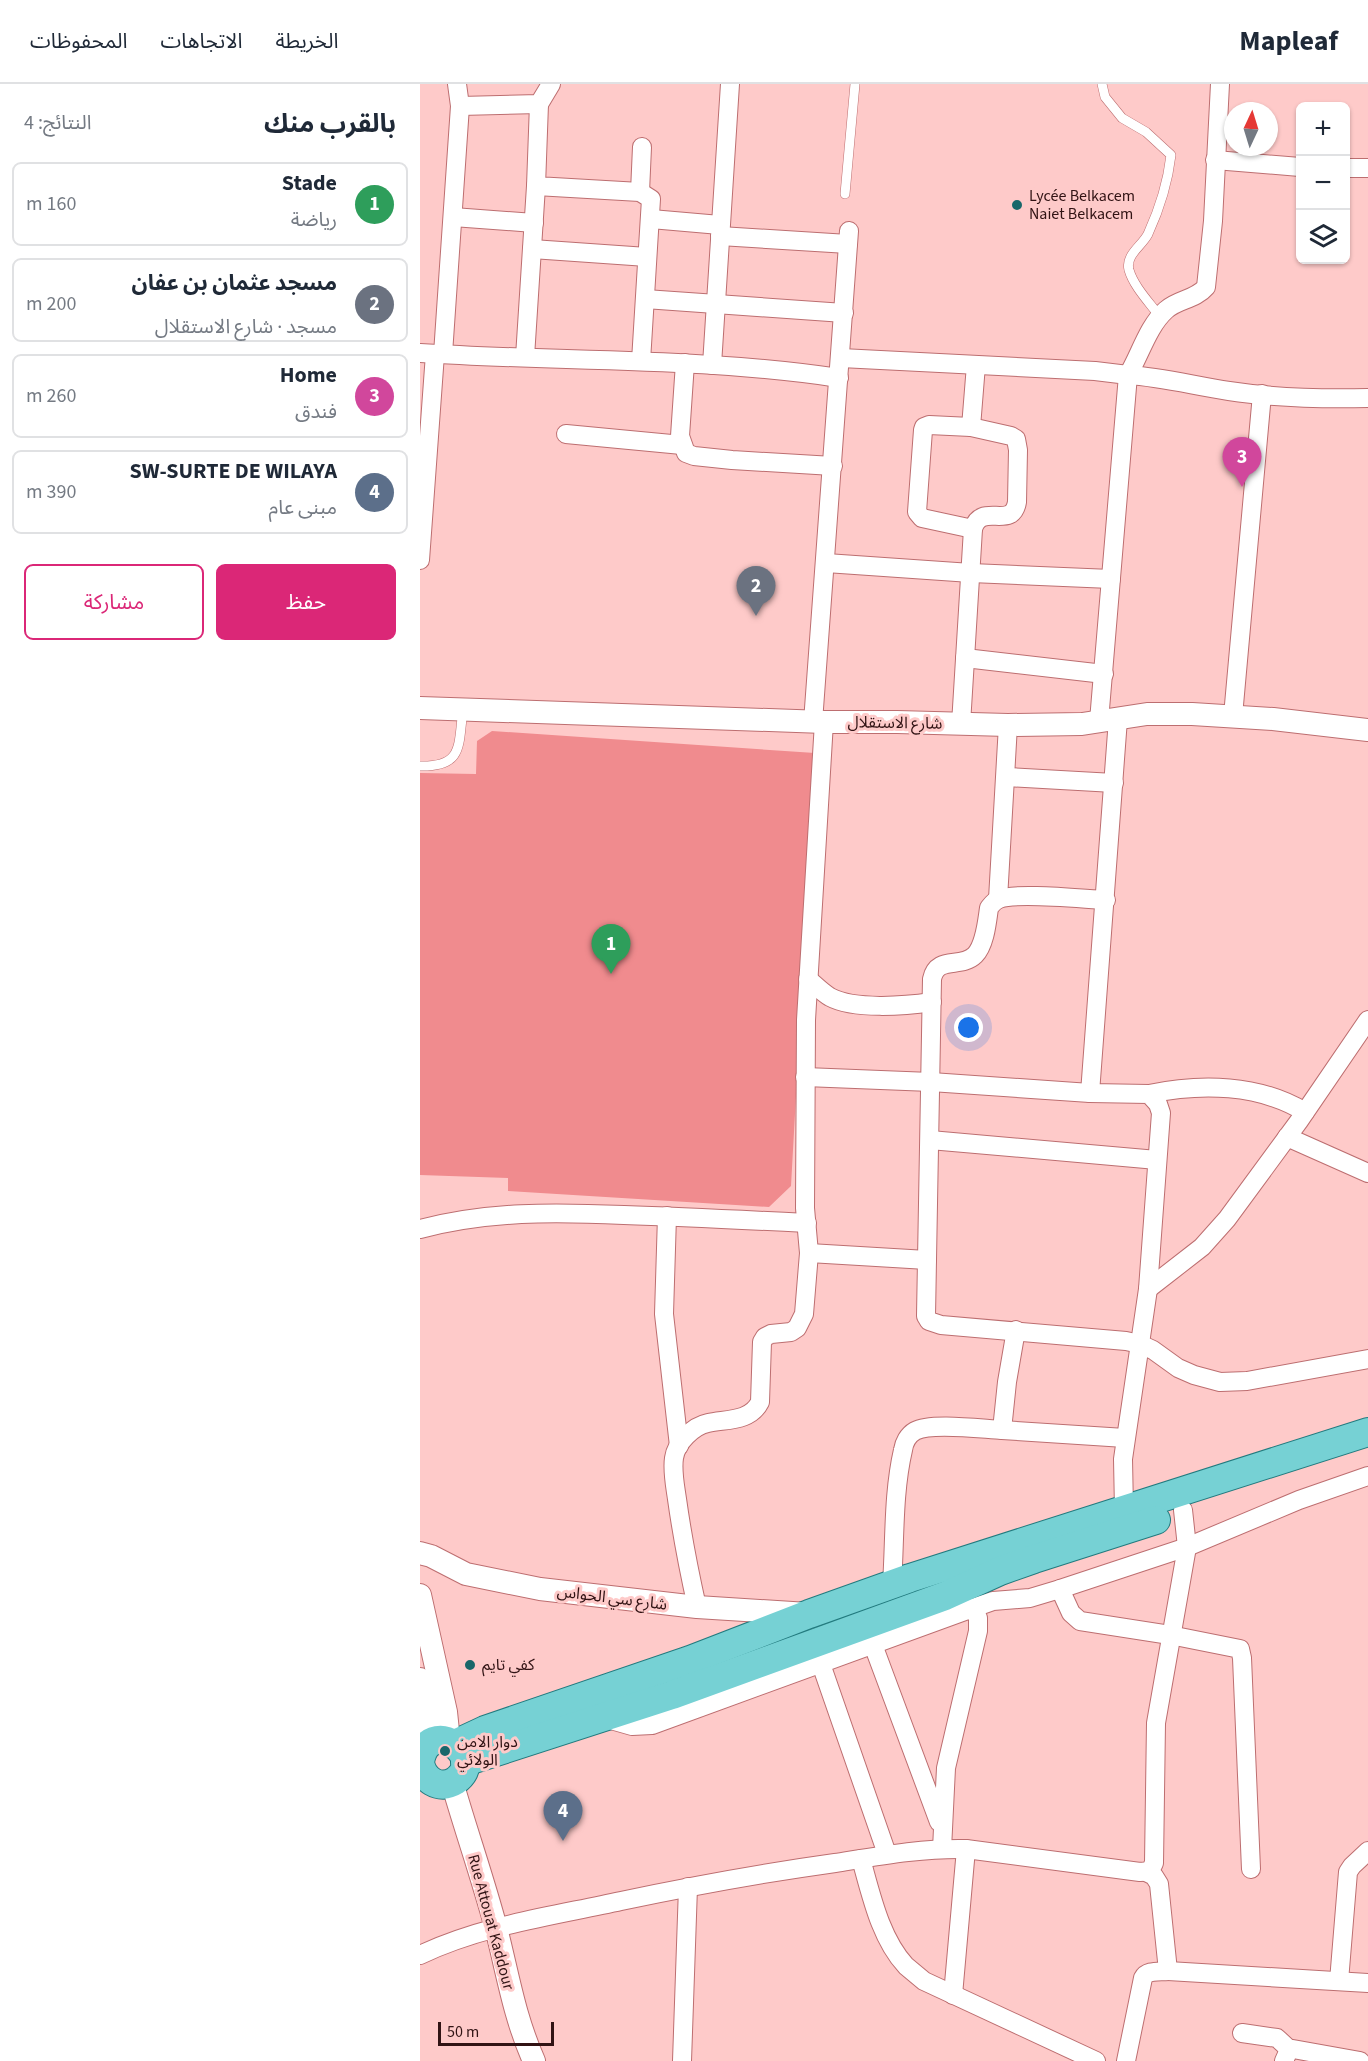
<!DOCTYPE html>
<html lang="ar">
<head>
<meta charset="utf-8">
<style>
	body { margin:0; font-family:"Source Sans 3","Noto Sans Arabic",sans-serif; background:#f6f6f7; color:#1f2937; direction:rtl }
	.controls { position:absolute; right:18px; top:18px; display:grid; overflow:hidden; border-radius:9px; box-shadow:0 2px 4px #0004 }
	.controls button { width:54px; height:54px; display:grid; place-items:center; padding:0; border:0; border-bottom:2px solid #e0e1e3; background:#fff; color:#1f2937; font:30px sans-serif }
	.compass { position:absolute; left:804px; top:18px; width:54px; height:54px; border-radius:50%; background:#fff; box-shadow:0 2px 4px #0004; rotate:4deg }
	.scale { position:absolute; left:18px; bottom:15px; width:116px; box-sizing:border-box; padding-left:6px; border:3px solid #311314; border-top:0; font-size:16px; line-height:21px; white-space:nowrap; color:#311314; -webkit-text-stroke:4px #fecac9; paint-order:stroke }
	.you { position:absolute; left:549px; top:944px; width:21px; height:21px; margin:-15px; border:4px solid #fff; border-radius:50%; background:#1a73e8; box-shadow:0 0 0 9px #1a73e833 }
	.badge { display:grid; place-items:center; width:39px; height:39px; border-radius:50%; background:#db2777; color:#fff; font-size:20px; font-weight:700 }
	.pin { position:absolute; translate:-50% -50px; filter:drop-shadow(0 2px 3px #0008) }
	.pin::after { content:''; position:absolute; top:32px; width:21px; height:18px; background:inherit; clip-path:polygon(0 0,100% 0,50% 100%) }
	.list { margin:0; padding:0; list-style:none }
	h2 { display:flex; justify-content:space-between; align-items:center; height:78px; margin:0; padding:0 24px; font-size:26px }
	h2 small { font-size:20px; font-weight:400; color:#747a83 }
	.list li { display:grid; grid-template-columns:39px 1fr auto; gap:18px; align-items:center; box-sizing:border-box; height:84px; margin:0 12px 12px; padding:0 12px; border:2px solid #e0e1e3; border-radius:9px }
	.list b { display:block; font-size:22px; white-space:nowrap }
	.list p { margin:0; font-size:20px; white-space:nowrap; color:#747a83 }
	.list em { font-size:20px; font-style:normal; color:#747a83 }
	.actions { display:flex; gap:12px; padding:18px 24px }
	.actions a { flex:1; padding:14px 0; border:2px solid #db2777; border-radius:9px; text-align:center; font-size:21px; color:#db2777 }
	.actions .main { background:#db2777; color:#fff }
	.icon { flex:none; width:33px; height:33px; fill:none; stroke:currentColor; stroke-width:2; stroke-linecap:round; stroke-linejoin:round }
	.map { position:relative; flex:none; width:948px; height:1977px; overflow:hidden; direction:ltr }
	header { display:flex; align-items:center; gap:36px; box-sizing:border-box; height:84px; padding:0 30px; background:#fff; border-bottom:2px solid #e0e1e3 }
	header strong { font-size:28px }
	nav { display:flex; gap:33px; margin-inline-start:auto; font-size:21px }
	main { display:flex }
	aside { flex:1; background:#fff }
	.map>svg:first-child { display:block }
</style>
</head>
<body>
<header>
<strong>Mapleaf</strong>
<nav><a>الخريطة</a><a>الاتجاهات</a><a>المحفوظات</a></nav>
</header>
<main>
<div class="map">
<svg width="948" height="1977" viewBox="0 0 948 1977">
	<rect width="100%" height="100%" fill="#fecac9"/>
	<path fill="#f08b8e" d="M72,647l323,22 -24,433 -22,21 -261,-16v-13l-88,-3v-402l56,1 1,-33z"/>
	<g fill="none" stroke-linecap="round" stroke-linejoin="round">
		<g stroke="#bd6e70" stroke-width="10">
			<g id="service">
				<path d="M682,0l3,13 17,21 24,14 25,23c-3,26 -12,55 -23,79 -6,12 -23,21 -19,36 5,17 21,33 31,47"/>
				<path d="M425,110l10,-110"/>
				<path d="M0,682c44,1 38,-21 43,-56"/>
			</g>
		</g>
		<g stroke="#bd6e70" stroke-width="20">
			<g id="minor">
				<path d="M800,0l-7,137 -7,66c-11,13 -28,12 -40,23 -18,16 -26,45 -38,65 34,2 67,11 101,16 45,7 93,8 139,7"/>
				<path d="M119,20l-3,82 104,6 11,7 -10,162"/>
				<path d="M40,22l79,-2 12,-20"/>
				<path d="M795,76l85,7"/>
				<path d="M926,84h22"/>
				<path d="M220,108l2,-45"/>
				<path d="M33,133l81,6"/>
				<path d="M231,135l69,6"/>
				<path d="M300,152l128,8"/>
				<path d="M112,165l115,8"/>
				<path d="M225,215l199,14"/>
				<path d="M0,269c140,9 280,4 419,25"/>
				<path d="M23,270l17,-248 -3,-22"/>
				<path d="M105,273l11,-171"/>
				<path d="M421,274l254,13 33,4 -29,346"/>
				<path d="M265,279l-5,73 6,17 8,3 38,4 101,6"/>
				<path d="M292,281l18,-281"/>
				<path d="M551,343l-42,-2 -5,2 -1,3 -6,82 5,6 51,11"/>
				<path d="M146,350l116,11"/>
				<path d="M0,476l15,-206"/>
				<path d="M406,479l145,10 140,6"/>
				<path d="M545,574l139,16"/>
				<path d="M813,632l29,-322"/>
				<path d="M698,635l-28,374 59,1 9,10 3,9 -13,176 -25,170 1,51"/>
				<path d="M393,638l36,-491"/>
				<path d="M541,640l12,-195c8,-28 39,2 44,-27l1,-52 -2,-11 -5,-3 -40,-9 5,-62"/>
				<path d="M587,693l107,6"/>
				<path d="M578,815l10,-174"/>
				<path d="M686,816c-23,-1 -89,-8 -107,-1 -5,2 -7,5 -10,9 -2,14 -4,37 -14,47 -14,14 -38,0 -43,24l-6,337 3,5 12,4 185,16 14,3 13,6 25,18 16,7 26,7 27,-1 121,-22"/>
				<path d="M388,895c7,6 15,14 22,18 24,13 75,9 102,5"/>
				<path d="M385,993l126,5 159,11"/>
				<path d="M729,1010c52,-11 110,-10 156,18"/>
				<path d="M867,1053l81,36"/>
				<path d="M510,1056l227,20"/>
				<path d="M247,1132l-3,98 15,132"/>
				<path d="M0,1145c69,-18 133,-17 204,-14 61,2 122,5 183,8"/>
				<path d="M389,1169l118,7"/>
				<path d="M728,1205l54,-42 25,-28 72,-98 69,-101"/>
				<path d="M582,1346l123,8"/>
				<path d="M472,1500c3,-44 1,-91 11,-134 1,-7 5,-15 12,-19 16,-9 67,-2 87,-1l5,-48 9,-52"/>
				<path d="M640,1505l11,24 9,8 90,14 70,14 2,9 9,211"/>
				<path d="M277,1523c-8,-36 -15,-72 -20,-108 -2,-14 -5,-28 -3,-41 2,-15 19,-32 34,-35 18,-4 42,-1 52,-21l2,-60 3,-5 6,-3 20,-2 6,-4 7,-14 5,-61 -4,-45 1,-188 18,-298"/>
				<path d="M449,1550l70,188"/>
				<path d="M401,1580l66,190"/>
				<path d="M184,1634l28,8 20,-1 321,-117 20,-7 37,-3 30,-9 127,-42 112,-47 69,-24"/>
				<path d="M522,1765l4,-81 32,-137v-13l-5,-10"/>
				<path d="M441,1775c10,35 19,79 45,107 6,5 12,10 18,15l172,80"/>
				<path d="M0,1871c63,-30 133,-39 201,-54 71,-15 142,-28 214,-38 44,-7 87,-15 131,-14l174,23 10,-1 4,-8 2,-140 31,-176 -4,-37"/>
				<path d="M748,1887l200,12"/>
				<path d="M919,1897l9,-109 4,-6 16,-15"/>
				<path d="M533,1911l13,-146"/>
				<path d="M822,1949l35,5 13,12"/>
				<path d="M262,1977l6,-174"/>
				<path d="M706,1977l17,-83c4,-8 16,-6 25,-7l-9,-87 -5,-8 -8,-4"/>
				<path d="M864,1977l4,-9 5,-3 67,12"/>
			</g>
		</g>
		<g stroke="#bd6e70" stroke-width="24">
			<g id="tertiary">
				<path d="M0,624l404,14h73l111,3 74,-1 65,-10h45l81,5 95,11"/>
				<path d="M0,1469l11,3 35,18 74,15 157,18 111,7"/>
				<path d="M0,1511l26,117 3,29"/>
				<path d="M0,1595l9,65"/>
				<path d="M32,1698c14,49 31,97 44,146 12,47 18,88 38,133"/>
			</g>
		</g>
		<g stroke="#227a7e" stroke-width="30">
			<g id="primary">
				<path d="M35,1660l30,-14 205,-70 119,-46 101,-36 458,-146"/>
				<path d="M0,1678c8,-49 70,-5 35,19 -16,10 -33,-2 -35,-19"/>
				<path d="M45,1678l207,-67 273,-99 55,-25 34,-12 122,-39"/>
			</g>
		</g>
		<use href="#service" stroke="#fff" stroke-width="9"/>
		<use href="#minor" stroke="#fff" stroke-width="18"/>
		<use href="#tertiary" stroke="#fff" stroke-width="22"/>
		<use href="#primary" stroke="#76d1d4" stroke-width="28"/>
	</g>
	<g fill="#19676a" stroke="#fecac9" stroke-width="2">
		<circle cx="597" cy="121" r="6"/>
		<circle cx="50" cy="1581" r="6"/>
		<circle cx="25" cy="1667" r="6"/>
	</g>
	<g text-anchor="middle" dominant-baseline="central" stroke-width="6" stroke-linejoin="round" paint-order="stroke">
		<g font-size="16" fill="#311314" stroke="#fecac9" text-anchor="start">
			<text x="609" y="112">Lycée Belkacem<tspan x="609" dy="18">Naiet Belkacem</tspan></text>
			<text x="62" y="1581">كفي تايم</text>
			<text x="37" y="1658">دوار الامن<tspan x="37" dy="18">الولائي</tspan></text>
		</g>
		<g font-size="16" fill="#311314" stroke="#fecac9">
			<text transform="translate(475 639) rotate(1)">شارع الاستقلال</text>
			<text transform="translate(192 1514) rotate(7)">شارع سي الحواس</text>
			<text transform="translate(71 1838) rotate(75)">Rue Attouat Kaddour</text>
		</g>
	</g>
</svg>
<div class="controls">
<button>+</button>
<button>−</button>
<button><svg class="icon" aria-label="layers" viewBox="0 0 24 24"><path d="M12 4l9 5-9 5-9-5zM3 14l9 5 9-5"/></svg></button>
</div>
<svg class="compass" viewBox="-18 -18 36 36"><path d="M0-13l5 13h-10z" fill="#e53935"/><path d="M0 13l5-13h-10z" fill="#747a83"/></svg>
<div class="scale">50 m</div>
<div class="you"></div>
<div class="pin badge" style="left:191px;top:890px;background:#2e9e5b">1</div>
<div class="pin badge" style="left:336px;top:532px;background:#6b7280">2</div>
<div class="pin badge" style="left:822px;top:403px;background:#d1479c">3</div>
<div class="pin badge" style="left:143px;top:1757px;background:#5c6f8a">4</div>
</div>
<aside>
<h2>بالقرب منك<small>النتائج: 4</small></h2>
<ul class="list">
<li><span class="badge" style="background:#2e9e5b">1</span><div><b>Stade</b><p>رياضة</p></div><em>160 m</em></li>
<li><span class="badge" style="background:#6b7280">2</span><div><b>مسجد عثمان بن عفان</b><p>مسجد · شارع الاستقلال</p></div><em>200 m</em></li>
<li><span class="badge" style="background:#d1479c">3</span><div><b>Home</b><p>فندق</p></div><em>260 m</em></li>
<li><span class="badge" style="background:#5c6f8a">4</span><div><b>SW-SURTE DE WILAYA</b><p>مبنى عام</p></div><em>390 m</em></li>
</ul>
<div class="actions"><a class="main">حفظ</a><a>مشاركة</a></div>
</aside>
</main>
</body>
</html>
